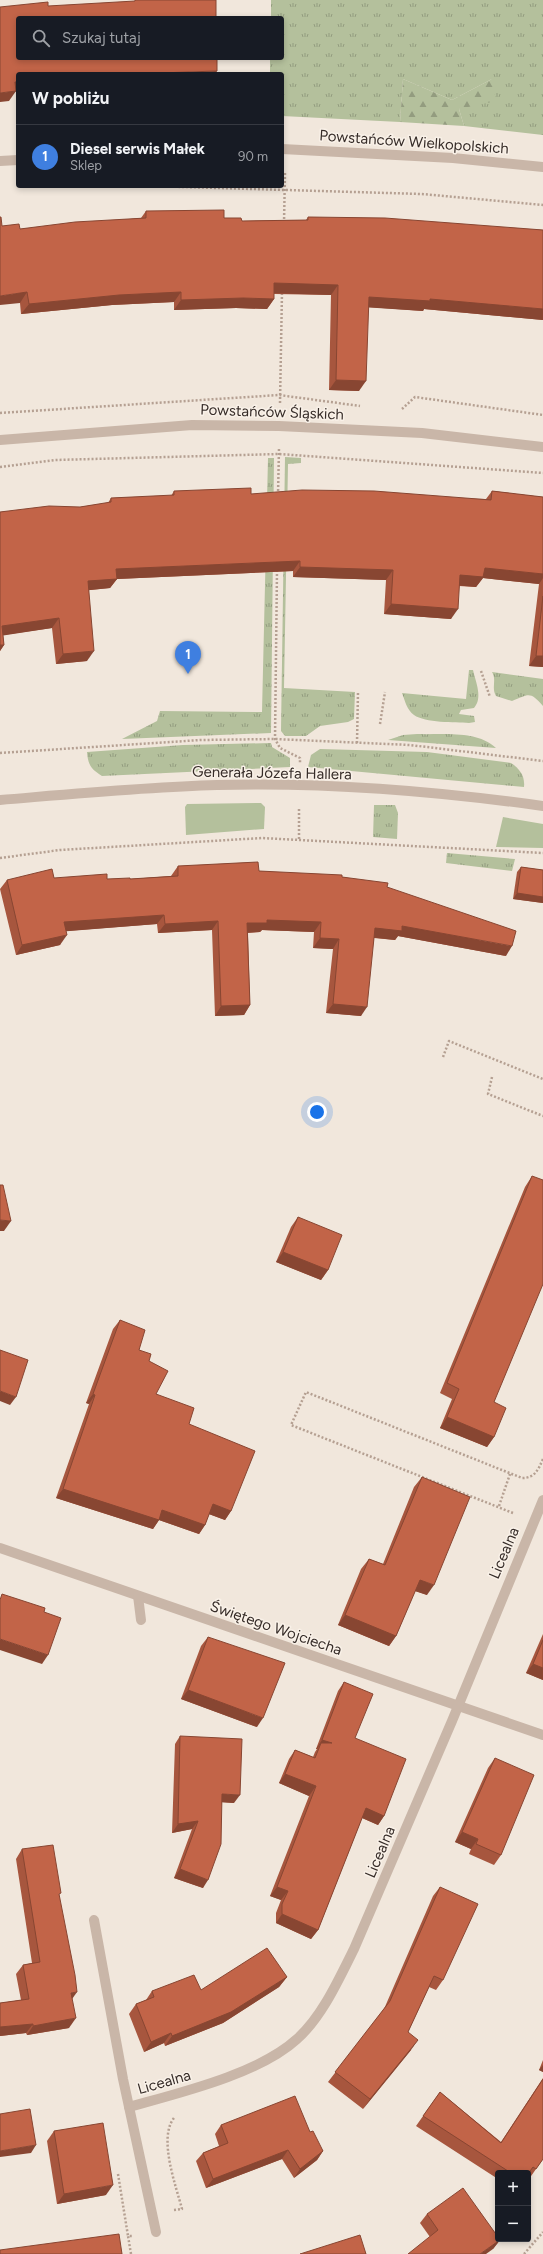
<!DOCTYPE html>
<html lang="pl">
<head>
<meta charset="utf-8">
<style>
	body { margin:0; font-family:Figtree,sans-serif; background:#20242c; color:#f1f3f6 }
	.controls { position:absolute; right:12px; bottom:12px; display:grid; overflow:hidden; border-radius:4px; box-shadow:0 2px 6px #0003 }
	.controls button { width:36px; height:36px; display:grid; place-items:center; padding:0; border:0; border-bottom:1px solid #363941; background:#171b24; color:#f1f3f6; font:20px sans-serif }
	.you { position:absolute; left:317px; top:1112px; width:14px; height:14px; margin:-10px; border:3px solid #fff; border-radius:50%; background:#1a73e8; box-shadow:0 0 0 6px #1a73e833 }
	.badge { display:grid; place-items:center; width:26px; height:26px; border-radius:50%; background:#92abae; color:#fff; font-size:13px; font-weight:700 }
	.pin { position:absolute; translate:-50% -33px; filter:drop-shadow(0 1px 2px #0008) }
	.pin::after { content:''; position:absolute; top:21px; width:14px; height:12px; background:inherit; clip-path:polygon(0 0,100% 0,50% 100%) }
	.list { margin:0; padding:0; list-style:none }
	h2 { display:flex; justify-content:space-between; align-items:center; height:52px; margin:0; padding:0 16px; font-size:17px }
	h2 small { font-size:13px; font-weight:400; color:#9ea1a6 }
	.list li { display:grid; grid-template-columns:26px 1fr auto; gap:12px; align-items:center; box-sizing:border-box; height:64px; padding:0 16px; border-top:1px solid #363941 }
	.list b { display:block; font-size:15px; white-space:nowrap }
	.list p { margin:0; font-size:13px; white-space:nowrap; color:#9ea1a6 }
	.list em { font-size:13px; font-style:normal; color:#9ea1a6 }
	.icon { flex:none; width:22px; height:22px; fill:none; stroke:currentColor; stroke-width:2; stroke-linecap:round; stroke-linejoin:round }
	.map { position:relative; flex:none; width:543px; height:2254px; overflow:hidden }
	.search { position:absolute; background:#171b24; box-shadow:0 2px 6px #0003; left:16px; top:16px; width:268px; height:44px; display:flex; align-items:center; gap:10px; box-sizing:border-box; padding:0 14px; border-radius:4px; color:#9ea1a6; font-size:15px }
	.panel { position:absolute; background:#171b24; box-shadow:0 2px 6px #0003; left:16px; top:72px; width:268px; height:116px; border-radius:4px }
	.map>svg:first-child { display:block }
</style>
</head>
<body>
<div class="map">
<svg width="543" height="2254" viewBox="0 0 543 2254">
	<defs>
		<pattern id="grass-tufts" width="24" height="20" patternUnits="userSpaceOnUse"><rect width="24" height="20" fill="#b4c09c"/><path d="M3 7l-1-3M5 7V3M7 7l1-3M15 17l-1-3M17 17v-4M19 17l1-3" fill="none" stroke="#939c7f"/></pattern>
		<pattern id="forest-firs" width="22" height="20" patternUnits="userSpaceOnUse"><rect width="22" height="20" fill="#b4c09c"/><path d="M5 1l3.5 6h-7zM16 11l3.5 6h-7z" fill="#939c7f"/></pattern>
	</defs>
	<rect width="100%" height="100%" fill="#f1e7dc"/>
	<g fill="url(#grass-tufts)">
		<path d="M271,0h272v135l-79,-9 -5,-17 33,-30 -40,21 -49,-21 -3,43 -118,-6v-42h-12v-16h12v-40h-11z"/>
		<path d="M285,457l16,1v5l-13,1 -4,224 71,4 -1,27 -6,3 -28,4 -14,10h-21l-4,-5z"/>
		<path d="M268,458h6l-3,275 -149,6 35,-18 3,-10 102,1z"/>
		<path d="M469,670h4c3,13 10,28 1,38l-13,2 -2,4 15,2 1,6 -6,1c-14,-1 -44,0 -55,-8 -7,-5 -9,-14 -12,-22l64,6z"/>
		<path d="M492,672l51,7v27c-13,-15 -14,-12 -31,-5l-16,-5c-5,-8 1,-16 -4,-24z"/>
		<path d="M417,734c25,1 60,-4 79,14l-108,-8 15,-5z"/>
		<path d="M271,743l1,4 18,11v9l-188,9c-11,-7 -14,-11 -15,-24l96,-7z"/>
		<path d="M320,749l107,3 84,11c9,6 14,13 13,24l-216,-20 3,-12z"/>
		<path d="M374,805h21l3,8 -1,26 -24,-2z"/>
		<path d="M447,853l68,6 -3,12 -66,-8z"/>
	</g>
	<path fill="url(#forest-firs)" d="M403,79l49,21 40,-21 4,22 -37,8 5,17 -64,-4z"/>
	<g fill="#b4c09c">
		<path d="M261,803l4,4 -1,22 -78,6 -1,-28 2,-3z"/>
		<path d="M503,817l40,7v24l-47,-1z"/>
	</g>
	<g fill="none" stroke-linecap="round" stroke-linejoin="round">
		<g stroke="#b5a092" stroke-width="2.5" stroke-dasharray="2 2" stroke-linecap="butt">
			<path d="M150,186l272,8 121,11"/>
			<path d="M284,223l1,-51"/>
			<path d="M280,403l2,-111"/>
			<path d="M402,409l13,-12 128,18"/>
			<path d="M0,413l279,-18 81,11"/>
			<path d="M0,467l55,-7 224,-6 264,19"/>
			<path d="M278,495l1,-47"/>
			<path d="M277,570l-2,169 5,9 20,10v6"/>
			<path d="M481,671l9,26"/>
			<path d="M380,724l5,-32"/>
			<path d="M357,743l1,-51"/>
			<path d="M0,753l201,-13 74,-1 135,6 133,16"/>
			<path d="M299,839v-32"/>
			<path d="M0,858l60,-8 202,-12 281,15"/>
			<path d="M443,1057l6,-16 94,38"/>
			<path d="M492,1077l-4,17 55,22"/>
			<path d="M499,1506l11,-32"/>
			<path d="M513,1513l-222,-88 15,-33 216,86c13,0 16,-8 21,-19"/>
			<path d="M118,2174l10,62"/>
			<path d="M174,2210l8,-1c-6,-23 -24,-71 -8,-91"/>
			<path d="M131,2254l-3,-18h5"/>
			<path d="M524,2254l19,-22"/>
		</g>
		<g stroke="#c9b6a8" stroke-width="10">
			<path d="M282,149l171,9 90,9"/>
			<path d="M0,161l18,-1"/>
			<path d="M0,440l192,-15 87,1 143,7 121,14"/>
			<path d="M0,800c72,-6 145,-13 217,-15 109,-3 219,6 326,21"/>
			<path d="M0,1548l543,187"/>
			<path d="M138,1596l3,24"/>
			<path d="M94,1920l29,159 33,153"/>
			<path d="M129,2107c50,-14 130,-33 168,-68 25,-22 42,-60 57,-90l98,-228 91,-221"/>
		</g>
	</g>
	<g fill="#a7563e">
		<path d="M146,211l78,7 18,3 64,-1 2,-3 235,13v90l-119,-11 -1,2 -55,-4 -9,84 -30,-1 2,-95 -57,-1v5l-7,10 -31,-1 -62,2v-8l-62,3 -91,9 -1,-11 -18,-77 18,3 121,-11z"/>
		<path d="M174,491l77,3 235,5 6,-8 51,6v170l-14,-1 10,-82 -56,-6 -7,9 -17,-1 -8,33 -67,-5 2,-34 -93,-3v-6l-176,8 -7,9 -21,2 -2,71 -31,3 -4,-36 -49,7 1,10 -4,6v-139l80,-5 28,-4 3,-5 60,-2z"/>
		<path d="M178,866l81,5 83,6 45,10 119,69 -108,-20 -3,4 -21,-2 -13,78 -35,-3 7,-64 -20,-1 1,-16 -52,-2 -2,2 -12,1 2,72 -6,10 -29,1 -3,-86 -54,3 -1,-9 -91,7 -6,14 -44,10 -16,-66 7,-9 47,-2 53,1h23l41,-3z"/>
		<path d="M521,867l22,3v33l-30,-4 4,-27z"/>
		<path d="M532,1176l-38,226v35l-7,10 -47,-19 12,-29 -12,-6 85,-206z"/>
		<path d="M298,1217l30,53 -7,10 -45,-18 15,-35z"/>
		<path d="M120,1320l19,30 10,11 7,33 33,30 42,87 -6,9 -16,-6 -4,11 -6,9 -40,-14 -6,9 -97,-31 33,-94 -3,-1 27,-74z"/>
		<path d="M422,1477l5,118 -12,-4 -19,45 -7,10 -51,-21 23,-56 8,-10 14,5 31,-77z"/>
		<path d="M543,1634v46l-17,-7z"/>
		<path d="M208,1637l49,90 -76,-28 20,-53z"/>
		<path d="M344,1682l11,56 29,78 -6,9 -16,-7 -44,112 -7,9 -35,-16v-10l5,-13 -11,-4 39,-100 -30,-13 10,-24 6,-9 18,7 2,-5 2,-3h-1l22,-58z"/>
		<path d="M180,1736l54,67 -12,-1 -19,86 -29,-10 18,-49 -20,4 3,-89z"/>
		<path d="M495,1758l6,97 -7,10 -25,-11 2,-5 -16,-7 33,-74z"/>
		<path d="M22,1849l37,46 13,103 -3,30 -42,7 -1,-2 -26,3v-33l21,-3 -5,-26 7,-9 9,-2 -16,-104z"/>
		<path d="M440,1887l3,93 -7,10 -7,-3 -21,45 3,18 -48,59 -35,-27 56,-73 49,-113z"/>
		<path d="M287,1977l-8,10 -56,36 -58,23 -1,-3 -20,9 -15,-38 7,-10 10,-4 6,-9 49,-1z"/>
		<path d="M543,2060v12l-4,-2z"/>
		<path d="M543,2078v81l-14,20 -1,-1v-5h-30v6l-82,-53 24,-34 61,50z"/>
		<path d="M221,2125l89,7 13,19 -6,9 -23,18 -12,-19 -76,29 -10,-27 7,-8 16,-7 -4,-12z"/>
		<path d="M54,2131l52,64 -49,9 -10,-63z"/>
		<path d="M427,2214l73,26 -7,9 -63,-12 -10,-14z"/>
	</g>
	<g fill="#884632">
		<path d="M217,71l-2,3h-85z"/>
		<path d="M18,81v10l-10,1 7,-10z"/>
		<path d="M16,91l-7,10 -9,1v-9z"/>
		<path d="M274,283l64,2 -7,10 -64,-2z"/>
		<path d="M27,292l-7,11 -20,2v-9z"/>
		<path d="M181,292l-7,10 -62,3 -91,9 8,-10 90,-9z"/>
		<path d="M369,297l61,2 113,10v11l-119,-11 -1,2 -61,-4z"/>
		<path d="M243,298l31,1 -7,10 -31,-1 -62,2 7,-10z"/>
		<path d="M336,380l30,1 -7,10 -30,-1z"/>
		<path d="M300,561l-7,10 -176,8 -7,9 -29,3 7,-10 28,-12z"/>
		<path d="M300,567l93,3 -7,10 -93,-3z"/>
		<path d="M485,568l58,6v4l-4,6 -56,-6 -7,9 -23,-2 7,-10z"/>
		<path d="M391,604l67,5 -7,10 -67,-5z"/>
		<path d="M59,618l-7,10 -52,8 2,-10z"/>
		<path d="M0,645h4l-4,6z"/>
		<path d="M94,651l-7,10 -31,3 7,-10z"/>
		<path d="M536,656h7v11l-14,-1z"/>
		<path d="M517,893l26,4v6l-30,-4z"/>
		<path d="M164,915l-7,9 -100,8 7,-10z"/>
		<path d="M267,920l54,2 -7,10 -52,-2 -2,2 -19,1 6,-10z"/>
		<path d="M218,921l-6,9 -54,3 7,-9z"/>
		<path d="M402,926l110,20 -6,10 -108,-20 -3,4 -27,-3 7,-9z"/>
		<path d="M67,935l-7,10 -44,10 6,-10z"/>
		<path d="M320,938l19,1 -6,10 -20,-1z"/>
		<path d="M333,1004l34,3 -6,9 -35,-3z"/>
		<path d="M250,1005l-6,10 -29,1 6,-10z"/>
		<path d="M0,1220l11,1 -7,10h-4z"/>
		<path d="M283,1252l45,18 -7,10 -45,-18z"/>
		<path d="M0,1391l16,6 -6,8 -10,-4z"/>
		<path d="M93,1394l2,1 -6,9 -3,-1z"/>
		<path d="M447,1417l47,20 -7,10 -47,-19z"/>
		<path d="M63,1489l99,21 43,15 -6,9 -40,-14 -6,9 -97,-31z"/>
		<path d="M213,1504l18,7 -6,9 -19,-7z"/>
		<path d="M420,1580l14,5 -7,10 -15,-5z"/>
		<path d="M345,1615l51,21 -7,10 -51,-21z"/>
		<path d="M0,1639l48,16 -6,9 -42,-14z"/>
		<path d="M533,1664l10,4v12l-17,-7z"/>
		<path d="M188,1690l75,28 -6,9 -76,-28z"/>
		<path d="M322,1740l10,3h-11l-4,6h-1z"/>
		<path d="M285,1774l31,12 -7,10 -30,-13z"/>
		<path d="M222,1794l18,1 -6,8 -17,-1z"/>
		<path d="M366,1808l18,8 -6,9 -18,-8z"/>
		<path d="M198,1821l-6,8 -20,4 6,-9z"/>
		<path d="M462,1832l16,7 -7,10 -16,-7z"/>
		<path d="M180,1869l28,11 -5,8 -29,-10z"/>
		<path d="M277,1887l11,4 -7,9 -11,-4z"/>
		<path d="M282,1914l36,16 -7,9 -35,-16z"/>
		<path d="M287,1977l-8,10 -56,36 -58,23 7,-10z"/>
		<path d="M77,1992l-7,10 1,-9z"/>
		<path d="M76,2018l-7,10 -42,7 6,-9z"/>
		<path d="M33,2024l-7,9 -26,3v-9z"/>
		<path d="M171,2033l-7,10 -20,9 7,-10z"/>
		<path d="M418,2040l-7,10 -48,59 7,-10z"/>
		<path d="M543,2065v7l-4,-2z"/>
		<path d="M36,2145l-5,8 -31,4v-6z"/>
		<path d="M288,2150l-6,9 -76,29 7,-9z"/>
		<path d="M323,2151l-6,9 -23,18 6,-9z"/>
		<path d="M113,2185l-7,10 -49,9 7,-10z"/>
		<path d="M500,2240l-7,9 -7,5h-6z"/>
	</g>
	<g fill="#c26448" stroke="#884632">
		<path d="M135,0h81v18h-198v40h199v13l-87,3h-112v7l-3,1 1,9 -16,2v-86l48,-5v4l87,-5z"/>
		<path d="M224,210v8h17l1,3 66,-1v-3l77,1 158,12v79l-113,-10v2l-61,-4 -3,84 -30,-1 2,-95 -64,-2v16l-31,-1 -62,2v-8l-62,3 -90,9 -2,-12 -27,4v-79h1l1,9 17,-2 1,5 55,-7 71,-4v-7z"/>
		<path d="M251,488v6l51,-4 72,1 117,9 1,-9 51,6v77l-58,-6 -2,9 -23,-2 -2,34 -67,-5 2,-34 -93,-3v-6l-184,8 1,10 -29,2 6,70 -31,3 -4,-36 -57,8 2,19h-4v-133l49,-6 31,1 31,-5v-4l63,-3v-4z"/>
		<path d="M543,596v60h-7z"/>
		<path d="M258,862l1,9 83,4v2l46,6 -1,4 129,44 -4,15 -110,-20v5l-27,-3 -8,79 -34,-3 6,-65 -19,-1 1,-16 -54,-2v3h-20l3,82 -29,1 -3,-85 -53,3 -1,-9 -100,7 3,13 -45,10 -15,-65 45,-11 2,9 53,-4v5l23,-1v1l48,-3v-10z"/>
		<path d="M521,867l22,3v27l-26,-4z"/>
		<path d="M532,1176l11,4v104l-49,118 12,6 -12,29 -47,-20 12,-28 -12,-6z"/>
		<path d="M0,1185h3l8,36 -11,-1z"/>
		<path d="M298,1217l44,18 -14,35 -45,-18z"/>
		<path d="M120,1320l25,10 -6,20 12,4 -2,7 19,10 -12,23 38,14 -5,16 66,27 -24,60 -18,-7 -8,21 -43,-15 -3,10 -96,-31 32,-94 -2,-1z"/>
		<path d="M0,1350l28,10 -12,37 -16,-6z"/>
		<path d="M422,1477l48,20 -36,88 -14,-5 -24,56 -51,-21 24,-56 16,6z"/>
		<path d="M2,1594l43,14 -1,4 17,6 -13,37 -48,-16v-39z"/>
		<path d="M208,1637l77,26 -22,55 -75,-28z"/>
		<path d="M543,1640v28l-10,-4z"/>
		<path d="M344,1682l29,12 -18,44 51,21 -22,57 -18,-8 -48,122 -36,-16v-10l6,-13 -11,-4 39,-101 -31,-12 10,-24 20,8 6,-15h11l-10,-3z"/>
		<path d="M180,1736l62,3 -2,56 -18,-1 -1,50 -13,36 -28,-11 18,-48 -20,3z"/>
		<path d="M495,1758l39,17 -33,80 -25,-11 2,-5 -16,-7z"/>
		<path d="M53,1845l8,48 -2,1 16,81 2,17 -6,1 5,25 -43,8v-2l-33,3v-24l29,-4 -6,-34 17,-3 -18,-113z"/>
		<path d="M440,1887l38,17 -35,76 -9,-4 -26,56 10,8 -48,59 -35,-27 55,-71z"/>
		<path d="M267,1948l20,29 -56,35 -59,24 -1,-3 -20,9 -15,-38 18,-7 -2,-6 42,-16 7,15z"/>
		<path d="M543,2079v80l-7,10 -3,-2 -5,7v-1h-17l-88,-57 17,-24 61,51z"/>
		<path d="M295,2096l15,36 3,-1 10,20 -23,18 -12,-19 -75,29 -10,-26 25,-10 -7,-18z"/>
		<path d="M30,2109l6,36 -36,6v-37z"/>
		<path d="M103,2123l10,62 -49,9 -10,-63z"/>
		<path d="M463,2188l35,49v2l2,1 -20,14h-72l30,-24 -11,-16z"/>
		<path d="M119,2234l3,20h-122v-4z"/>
		<path d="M360,2235l6,19h-66z"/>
	</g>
	<g text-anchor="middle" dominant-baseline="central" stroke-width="3" stroke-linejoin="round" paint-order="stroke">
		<g font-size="15" fill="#362c28" stroke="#f9f1e8">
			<text transform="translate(414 142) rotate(4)">Powstańców Wielkopolskich</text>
			<text transform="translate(272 412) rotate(2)">Powstańców Śląskich</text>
			<text transform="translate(272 773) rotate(1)">Generała Józefa Hallera</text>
			<text transform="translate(504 1553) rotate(-67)">Licealna</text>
			<text transform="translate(276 1628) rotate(19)">Świętego Wojciecha</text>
			<text transform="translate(380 1852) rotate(-67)">Licealna</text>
			<text transform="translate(164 2082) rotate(-16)">Licealna</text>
		</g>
	</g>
</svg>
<div class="controls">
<button>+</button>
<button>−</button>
</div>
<div class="you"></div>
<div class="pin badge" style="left:188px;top:674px;background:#3f7fe0">1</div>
<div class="search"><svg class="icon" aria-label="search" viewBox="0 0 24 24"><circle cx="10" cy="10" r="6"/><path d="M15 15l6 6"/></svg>Szukaj tutaj</div>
<section class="panel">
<h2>W pobliżu<small></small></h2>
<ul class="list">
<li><span class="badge" style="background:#3f7fe0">1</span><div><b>Diesel serwis Małek</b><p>Sklep</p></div><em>90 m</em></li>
</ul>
</section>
</div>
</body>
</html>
